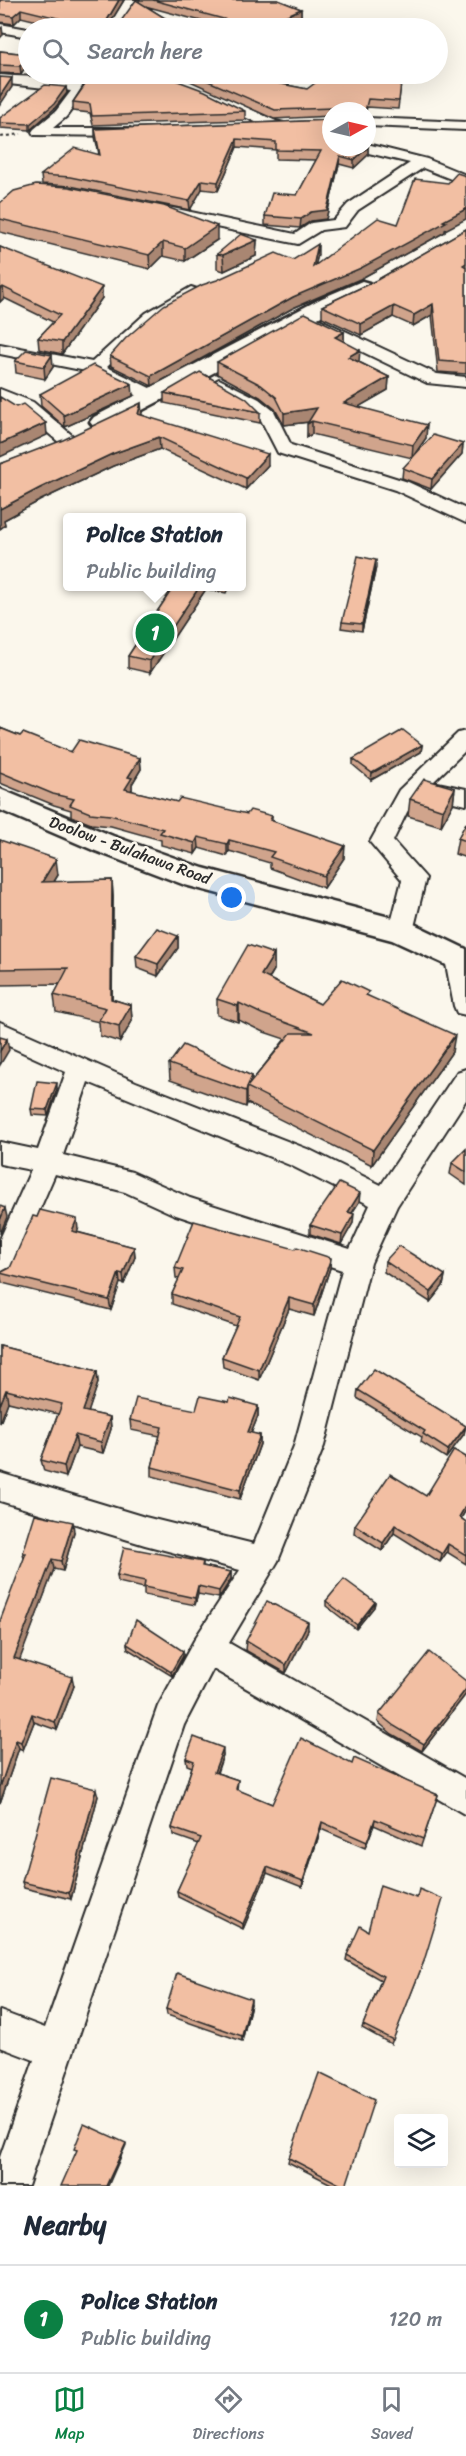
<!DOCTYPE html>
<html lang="en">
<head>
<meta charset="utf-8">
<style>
	body { margin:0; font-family:Sriracha,sans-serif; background:#f6f6f7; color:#1f2937 }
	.controls { position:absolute; right:18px; bottom:18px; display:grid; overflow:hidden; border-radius:6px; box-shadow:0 6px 24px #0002 }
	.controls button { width:54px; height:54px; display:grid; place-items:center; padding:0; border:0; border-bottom:2px solid #e0e1e3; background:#fff; color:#1f2937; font:30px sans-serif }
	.compass { position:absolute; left:322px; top:102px; width:54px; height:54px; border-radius:50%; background:#fff; box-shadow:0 6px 24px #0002; rotate:82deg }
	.you { position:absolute; left:232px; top:898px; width:21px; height:21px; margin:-15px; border:4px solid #fff; border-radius:50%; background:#1a73e8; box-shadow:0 0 0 9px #1a73e833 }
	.badge { display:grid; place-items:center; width:39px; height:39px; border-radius:50%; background:#0b8043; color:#fff; font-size:20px; font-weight:700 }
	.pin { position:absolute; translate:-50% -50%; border:3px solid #fff; box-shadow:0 2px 6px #0006 }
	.popup { position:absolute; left:63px; top:513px; width:183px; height:78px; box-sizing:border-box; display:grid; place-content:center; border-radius:6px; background:#fff; filter:drop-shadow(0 2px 4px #0005); font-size:20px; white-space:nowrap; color:#747a83 }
	.popup b { font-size:22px; color:#1f2937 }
	.popup::after { content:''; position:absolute; left:50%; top:100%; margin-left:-12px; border:12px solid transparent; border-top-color:#fff }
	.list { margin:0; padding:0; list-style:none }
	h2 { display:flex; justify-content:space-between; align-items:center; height:78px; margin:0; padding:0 24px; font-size:26px }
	h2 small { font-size:20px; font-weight:400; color:#747a83 }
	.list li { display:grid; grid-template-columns:39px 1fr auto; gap:18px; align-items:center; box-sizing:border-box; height:108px; padding:0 24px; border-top:2px solid #e0e1e3 }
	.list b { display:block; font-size:22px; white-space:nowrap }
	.list p { margin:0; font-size:20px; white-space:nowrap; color:#747a83 }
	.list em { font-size:20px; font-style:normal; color:#747a83 }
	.icon { flex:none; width:33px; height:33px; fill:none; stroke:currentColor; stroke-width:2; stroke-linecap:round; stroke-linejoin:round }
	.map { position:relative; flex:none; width:466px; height:2186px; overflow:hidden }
	.search { position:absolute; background:#fff; box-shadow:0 6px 24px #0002; left:18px; right:18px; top:18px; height:66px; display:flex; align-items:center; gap:15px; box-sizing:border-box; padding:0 21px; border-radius:33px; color:#747a83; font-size:22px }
	.sheet { height:186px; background:#fff }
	nav { display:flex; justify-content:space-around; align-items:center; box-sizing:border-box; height:84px; border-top:2px solid #e0e1e3; background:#fff; font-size:16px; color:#747a83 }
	nav a { display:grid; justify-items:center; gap:3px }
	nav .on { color:#0b8043 }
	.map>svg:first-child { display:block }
</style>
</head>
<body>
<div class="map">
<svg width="466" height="2186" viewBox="0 0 466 2186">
	<rect width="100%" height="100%" fill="#fbf7ec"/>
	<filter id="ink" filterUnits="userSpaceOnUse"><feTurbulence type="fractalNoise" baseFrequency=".0167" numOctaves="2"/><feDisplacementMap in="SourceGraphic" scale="12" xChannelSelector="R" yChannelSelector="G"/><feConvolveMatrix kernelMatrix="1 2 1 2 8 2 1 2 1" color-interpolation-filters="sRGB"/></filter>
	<g filter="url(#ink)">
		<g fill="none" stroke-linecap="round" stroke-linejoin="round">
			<g stroke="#2b2b2b" stroke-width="4">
				<g id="street">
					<path d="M125,0h14l-19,28h-12z"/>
					<path d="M0,24l28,5v8l-28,-5z"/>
					<path d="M143,74h24l15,3 94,44 55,14v8l-65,-16 -93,-44 -28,-6z"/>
					<path d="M0,75c20,2 74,1 87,14l-21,28 -13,11h77l7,4 -7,4 -96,-1 -2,-3 2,-3 22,-18 15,-20 -71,-8z"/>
					<path d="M367,118l99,4v8l-99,-4z"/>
					<path d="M367,144l60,15 39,16v10l-43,-17 -65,42 -13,17 -24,3 -23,14 -140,-29 -8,-5 8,-5 137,29 16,-11 23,-3 14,-16 62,-41 -54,-13 -2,-3h13z"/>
					<path d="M191,287l6,2 2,3 -2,3 -51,34 -39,38 53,26 3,4 -3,4h-12l-57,-29 -91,-18v-10l92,18 54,-49z"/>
					<path d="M313,316l124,58 29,3v10l-39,-4 -120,-58 -2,-4 2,-4z"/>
					<path d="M219,379l40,20 15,12 17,34 117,37 58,27v14l-71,-33 -117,-37 -18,-35 -47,-30 -3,-4z"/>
					<path d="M0,389l33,13 40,34 3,4 -3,4h-12l-40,-34 -21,-10z"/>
					<path d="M466,731v19l-33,32 33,7v16l-45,-11 -14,18 -14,29 33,37 -13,53 -4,6 -8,3 -8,-3 -4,-6 13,-51 -32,-38 29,-52 59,-57z"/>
					<path d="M457,950l9,4v61l-9,-2 -3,-7 -9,-47 4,-6z"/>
					<path d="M0,1022l136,60 174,68 71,35 76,-113 9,-3v31l-69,106 -26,57 -47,183 -46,115 -49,82 237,136v36l-253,-146 -29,56 -156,461h-28v-29l34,-97 -34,-13v-36l45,17 113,-322 38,-69 44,-67 -95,-25 -145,-44v-28l145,44 109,27 40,-98 48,-176 -169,-56 -48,-22 -70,-18 -45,104 -10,4v-43l31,-69 -31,-6v-22l38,8 28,-78 -66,-30zM88,1082l204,84 78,39 -20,44 -160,-51 -58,-26 -69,-17z"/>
				</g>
			</g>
			<g stroke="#2b2b2b" stroke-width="5">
				<g id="secondary">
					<path d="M362,281l7,2 4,4 -4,4 -259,136h-16l-4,-5 4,-5 228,-119z"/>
					<path d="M0,789l113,47 90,32 209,55 54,26v25l-74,-34 -207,-55 -92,-35 -93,-40z"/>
				</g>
			</g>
			<path stroke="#2b2b2b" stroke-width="2" stroke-dasharray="4 3" stroke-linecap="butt" d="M0,137l21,-3"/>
			<use href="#street" fill="#fbf7ec" fill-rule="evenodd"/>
			<use href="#secondary" fill="#fbf7ec" fill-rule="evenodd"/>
		</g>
		<g fill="#d0a48c" stroke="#2b2b2b" stroke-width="1.5">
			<path d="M0,0l111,21h10l18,-19v-2h139l23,9v8l-26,11h-48l-82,-22 36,22h-115l-45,-11 -7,7 -14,-2v1z"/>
			<path d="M0,51l28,3 -7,20 -21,-1z"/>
			<path d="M79,74l166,37v9l-152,5 -3,-12 -17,-2v-9l11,-17 -4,-3z"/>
			<path d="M179,74h65l7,4 56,11 34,-12 61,-3 -4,35 -31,-2 -1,4h-35v5l-57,3 -95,-43z"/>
			<path d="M66,87l1,6 -13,16 -24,21 -30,-2v-10z"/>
			<path d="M331,120v27h37v8l-14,13 -15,-4 -13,55 -15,2 -11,7 -35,-3v-9l32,-21 19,-35 -40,-1v-9l-39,-3 -19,44 -16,-2 -12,21 -120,-24 -28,-2 -1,-9 58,-21 -4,-17v-8z"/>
			<path d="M0,203l217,37 -32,21 -22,-5 -13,13 -150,-37z"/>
			<path d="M398,224l47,6v2l-85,47 -67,29 -141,78 -41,-20 -1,-10 183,-96 25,-5 -3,10z"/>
			<path d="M466,229v145l-28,-2 -6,-57 -19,11 -20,-9 -32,18 -39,-18v-11l55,-26z"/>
			<path d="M257,240l-1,16 -32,15 -7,-2v-15z"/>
			<path d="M0,247l102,51 -40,56 -23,-5 -1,-11 15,-16 -49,-24 -4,4z"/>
			<path d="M344,332v9l15,21 30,15 -1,13 -30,17 68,31 -14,20 -100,-24 -5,3 2,-15 -25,3 -9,-16 -15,-12 -43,-23v-12z"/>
			<path d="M15,361l38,6 -8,12 -29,-6z"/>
			<path d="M164,393l96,19v11l-96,-20z"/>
			<path d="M40,394l93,2 -68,31 -24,-21z"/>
			<path d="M142,415l126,50 -22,24 -86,-40 -47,17 -72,34 -37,20 1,5 -5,4v-65z"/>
			<path d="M463,444l-1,10 -31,35 -29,-11 1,-10z"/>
			<path d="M376,567l-14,64 -21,-3 1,-6z"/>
			<path d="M174,586h55l-3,7 -20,-4 -56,84 -22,-5v-12z"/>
			<path d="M0,728l20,8 51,16 69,6 1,11 -9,15v7l45,11 70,12 25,2v4l72,38 -20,30 -54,-20v-5l-41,-12 -2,5 -28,-8 -4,6 -34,-9v-5l-50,-14 -20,-2 -20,-8v-6l-17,-5 -54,-22z"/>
			<path d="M422,745l-1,7 -50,28 -18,-15v-6z"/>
			<path d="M455,788l-2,16 -12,22 -33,-10 2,-17z"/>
			<path d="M466,823v35l-11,-4 3,-16z"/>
			<path d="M0,840l58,35 -4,7 58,-2 1,17 -1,102 19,6 1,16 -12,21 -20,-6 -1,-14 -43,-10 -2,-17 6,-11 -60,1z"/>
			<path d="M178,936v12l-20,28 -21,-8 -1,-12z"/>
			<path d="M274,954v16l-5,9 51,25 48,-8 84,56 -80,113 -125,-62 -1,4 -76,-27 -1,-16 83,12v5l33,-42 -24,-8 -22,-11 -1,2 -21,-7v-16z"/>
			<path d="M57,1089l-9,27 -16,-1 -1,-6z"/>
			<path d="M466,1149v36l-16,-11 2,-11z"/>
			<path d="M359,1202l-7,11 1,10 -12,21 -31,-10v-9z"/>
			<path d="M78,1230l-1,2 57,15 1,10 -11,27 -4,-1 -9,27 -109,-27 -2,-10z"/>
			<path d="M385,1261l60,14 -2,11 -13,16 -46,-30z"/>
			<path d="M175,1268h155l-16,48 -25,-7 -30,71 -36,-13 -1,-10 14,-31 -64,-22v-10l7,-15 -3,-1z"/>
			<path d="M0,1346l97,25 1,12 -10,29 22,5 1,12 -8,24 -26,-6 -11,30 -22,-6 -3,-11 17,-46 -50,-12 -8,21z"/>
			<path d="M358,1390l106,44 -18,24 -25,-16 1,-5 -65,-39z"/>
			<path d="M229,1402l29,4v10l-7,17 9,2v9l-20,55 -88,-23v-9l8,-31 -29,-6 -1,-10 66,-10z"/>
			<path d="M466,1457v53l-5,8 5,4v42l-19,-12 -7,10 -46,-29 -12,18 -28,-18 1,-8 71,-29z"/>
			<path d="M74,1532l-11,39 -9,-2 -35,91 55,26 -17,44 -23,-8 -11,28 -4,-2 -19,55 24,-245 -1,-5z"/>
			<path d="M203,1562v4l28,6v7l-12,19 -21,-4 -3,11 -51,-10v-7l-26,-6 -1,-7z"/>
			<path d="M326,1601l49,1 -1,5 -18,22 -30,-23z"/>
			<path d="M308,1630l-22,43 -41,-23 1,-9z"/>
			<path d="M127,1644l56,7v5l-11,20 -44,-27z"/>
			<path d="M466,1681v13l-44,57 -30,-17 -14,-12 1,-8z"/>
			<path d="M223,1755l-6,18 21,7 -1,10 35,14 80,-40 86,31 -17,51 -47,-21 -9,23 -44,-19 -19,58 -35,-14 -24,56 -65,-32 -1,-6 22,-47 -26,-9 -1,-7 20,-61 -5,-2 -1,-7z"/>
			<path d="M98,1796l-27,103 -47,-11 -2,-6z"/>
			<path d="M347,1955l77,6 -33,83 -29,-16 19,-48 -35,-20z"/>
			<path d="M251,2004l-9,37 -75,-26 -1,-6z"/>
			<path d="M289,2158l57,28h-11l-47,-24z"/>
		</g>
		<g fill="#a98672" stroke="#2b2b2b" stroke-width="1.5">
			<path d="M119,0h5l-17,28 -1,-6z"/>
			<path d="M21,9v8l-7,7 -1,-8z"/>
			<path d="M301,9v8l-26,11h-8v-4z"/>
			<path d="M263,21v7h-10v-1z"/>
			<path d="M2,27l1,8 -3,3v-9z"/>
			<path d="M28,54v9l-7,11 -1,-8z"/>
			<path d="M12,78v9l-12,18v-9z"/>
			<path d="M66,87l1,6 -13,16 -24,21v-6z"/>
			<path d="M237,139v8l-19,44v-9z"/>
			<path d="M368,147v8l-14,13v-8z"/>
			<path d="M340,156l-1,8 -13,55 -15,2 -11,7 1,-9z"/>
			<path d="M202,180v9l-12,21 -1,-9z"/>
			<path d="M466,209v10l-21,11v2l-85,47 -67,29 -141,78 -1,-10 142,-79z"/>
			<path d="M217,226v14l-32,21v-13z"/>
			<path d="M257,240l-1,16 -32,15 -1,-16z"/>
			<path d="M163,242v14l-13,13 -1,-14z"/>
			<path d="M318,244v11l-6,23 1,-11z"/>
			<path d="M3,287l1,11 -4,4v-13z"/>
			<path d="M102,287v11l-40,56v-12z"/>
			<path d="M433,304l-1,11 -19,11 1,-11z"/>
			<path d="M394,306l-1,11 -32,18v-11z"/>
			<path d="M344,332v13l-9,-8z"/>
			<path d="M360,350l-1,12 -11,-5z"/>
			<path d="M52,355l1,12 -8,12 -1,-12z"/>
			<path d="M389,377l-1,13 -45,26 1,-13z"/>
			<path d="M132,384l1,12 -68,31 -1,-12z"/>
			<path d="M141,403l1,11 -3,11 -1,-11z"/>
			<path d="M317,408v13l-33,4v-12z"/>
			<path d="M312,421v13l-5,3v-13z"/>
			<path d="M46,423l1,12 -47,22v-13z"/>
			<path d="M427,425l-1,13 -14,20 1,-13z"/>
			<path d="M159,437l1,12 -47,17 -72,34 -37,20 1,5 -5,4v-20l40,-21 72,-34z"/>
			<path d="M463,444l-1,10 -31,35 1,-10z"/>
			<path d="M268,454v11l-22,24v-11z"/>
			<path d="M245,537v12l-3,8v-12z"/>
			<path d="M376,560v7l-14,64v-7z"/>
			<path d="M200,586h6v3l-56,84v-12z"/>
			<path d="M422,745l-1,7 -50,28 1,-7z"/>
			<path d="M140,758l1,11 -9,15v5l-6,12 -1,-12 3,-12z"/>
			<path d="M455,788l-2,16 -12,22 2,-16z"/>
			<path d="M198,837l1,11 -4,6v-11z"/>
			<path d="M229,840v11l-2,5v-12z"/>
			<path d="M345,846l-1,12 -20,30v-12z"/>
			<path d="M56,859l2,16 -14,23 -2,-16z"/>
			<path d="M112,880l1,17 -1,118 -1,-16z"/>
			<path d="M178,936v12l-20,28v-12z"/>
			<path d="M274,954v16l-13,21v-16z"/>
			<path d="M239,1003v17l-1,2v-16z"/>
			<path d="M131,1005l1,16 -12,21 -1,-16z"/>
			<path d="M455,1035l-3,17 -80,113 1,-15z"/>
			<path d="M7,1039l2,11 -9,15v-14z"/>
			<path d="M57,1083v6l-9,27 -1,-6z"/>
			<path d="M247,1087v16l-1,4v-16z"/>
			<path d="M360,1193l-1,9 -12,19 1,-9z"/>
			<path d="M5,1208l2,9 -7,17v-14z"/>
			<path d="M354,1214l-1,9 -12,21 1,-9z"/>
			<path d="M77,1219l1,11 -5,12 -1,-11z"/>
			<path d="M134,1247l1,10 -11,27 -1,-10z"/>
			<path d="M331,1258l-1,10 -16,48v-11z"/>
			<path d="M119,1273l1,10 -9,27 -2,-10z"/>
			<path d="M445,1275l-2,11 -13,16 1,-10z"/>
			<path d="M289,1298v11l-30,71v-10z"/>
			<path d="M97,1371l1,12 -13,39 -2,-11z"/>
			<path d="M6,1390l2,12 -8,21v-18z"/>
			<path d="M258,1406v10l-10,25v-9z"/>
			<path d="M110,1417l1,12 -8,24 -2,-11z"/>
			<path d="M466,1427l-2,7 -18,24 2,-8z"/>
			<path d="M75,1435l2,12 -11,30 -2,-11z"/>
			<path d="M260,1435v9l-20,55v-9z"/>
			<path d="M466,1505v5l-9,15 2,-8z"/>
			<path d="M73,1522l1,10 -11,39 -2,-10z"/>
			<path d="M395,1525l-1,8 -12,18 1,-8z"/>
			<path d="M448,1544l-1,8 -7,10 2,-8z"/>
			<path d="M52,1559l2,10 -37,98 -3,-9z"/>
			<path d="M231,1572v7l-12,19v-7z"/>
			<path d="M198,1586v8l-3,11v-7z"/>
			<path d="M375,1602l-1,5 -18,22 1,-4z"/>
			<path d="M308,1622v8l-22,43v-8z"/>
			<path d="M183,1651v5l-11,20 -1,-4z"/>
			<path d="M72,1677l2,9 -17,44 -2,-8z"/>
			<path d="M466,1689v5l-44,57 2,-7z"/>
			<path d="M32,1714l2,8 -11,28 -2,-8z"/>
			<path d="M16,1740l3,8 -19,55v-16z"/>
			<path d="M223,1748v7l-9,24v-7z"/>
			<path d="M96,1789l2,7 -27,103 -2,-6z"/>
			<path d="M375,1819l-1,6 -9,23 2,-6z"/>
			<path d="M322,1822l-1,7 -19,58 1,-6z"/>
			<path d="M267,1867v6l-24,56v-5z"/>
			<path d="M251,1999v5l-9,37v-5z"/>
			<path d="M126,2143v2l-18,41h-2z"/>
		</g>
		<g fill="#f2bfa3" stroke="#2b2b2b" stroke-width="1.5">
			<path d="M0,0h119l-13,22 15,-1 15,-21 45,28h-83l-77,-19 -8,7 -13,-2z"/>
			<path d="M153,0h125l23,9 -34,15 -4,-3 -10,6z"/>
			<path d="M0,51l28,3 -8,12 -20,-1z"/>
			<path d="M80,74h79l46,17 40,20 -153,5 -2,-12 -17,-2 16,-23z"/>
			<path d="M192,74h52l7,4 56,11 20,-15 14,3v-3h61l-3,27 -31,-2 -3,12h-32v-3l-58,2z"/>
			<path d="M0,77l12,1 -12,18z"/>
			<path d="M45,85l21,2 -12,17 -24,20 -30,-1v-5z"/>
			<path d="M331,120v27h37l-14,13 -14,-4 -13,54 -16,2 -10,7 -36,-3 7,-23 25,2 24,-44 -45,-1v-8l-39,-3 -19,43 -16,-2 -13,21 -119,-24 -29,-2 34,-27 25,7 -5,-26z"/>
			<path d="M457,173l9,3v33l-23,12 3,1 -85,46 -68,29 -142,79 -41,-20 16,-18 38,-33 38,-20 15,-5 59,-27 17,7 25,-16 -5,23 65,-49 20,6 17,-45 33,4z"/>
			<path d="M36,185l33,2 95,19 53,20 -32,22 -22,-6 -14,13 -149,-36v-16l14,-12z"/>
			<path d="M466,229v34l-3,2 3,2v96l-27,-2 -6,-57 -19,11 -20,-9 -33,18 -39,-18 55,-26z"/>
			<path d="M241,234l16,6 -34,15 -6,-1z"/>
			<path d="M0,247l102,40 -40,55 -24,-4 22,-23 -57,-28 -3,2z"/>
			<path d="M305,313l39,19 -9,5 25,13 -12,7 41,20 -45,26 83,22 -14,20 -101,-24 -5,3 10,-16 -33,5 -8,-16 -15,-12 -44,-23z"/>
			<path d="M26,350l26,5 -8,12 -29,-6z"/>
			<path d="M93,365l39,19 -68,31 -24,-21z"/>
			<path d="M200,372l46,26 14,14 -96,-19z"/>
			<path d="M0,397l16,10 7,-3 23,19 -46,21z"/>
			<path d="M141,403l-3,11 130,40 -22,24 -87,-41 -47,17 -72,34 -40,21v-45l63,-24z"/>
			<path d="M433,435l30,9 -31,35 -29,-11z"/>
			<path d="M242,537h3l-3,8z"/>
			<path d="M358,556l18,4 -14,64 -20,-2z"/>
			<path d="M174,586h26l-50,75 -22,-5z"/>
			<path d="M0,728l20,8 3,-3 48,19 8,-12 61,18 -12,19 4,1 -7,11 52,13 3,-4 67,16 3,-4 22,6 -2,4 75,26 -21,30 -54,-19 4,-5 -45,-12 -2,4 -29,-7 -3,6 -35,-10 3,-4 -53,-14 -20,-2 -20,-8 4,-6 -21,-5 -53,-22z"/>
			<path d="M403,730l19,15 -50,28 -19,-14z"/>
			<path d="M424,779l31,9 -12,22 -33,-11z"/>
			<path d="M466,823v18l-8,-3z"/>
			<path d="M0,840l56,19 -14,23 70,-2 -1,119 20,6 -12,21 -20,-6 7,-12 -52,-13 14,-27 -68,1z"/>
			<path d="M157,928l21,8 -20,28 -22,-8z"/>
			<path d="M248,945l26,9 -13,21 59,29 22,-25 27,13 -3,3 89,40 -82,115 -126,-63 -1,4 -77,-27 14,-19 69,31 -5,11 44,-54h23l-52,-19 -23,-11 -1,3 -21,-7z"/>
			<path d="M0,1037l7,2 -7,12z"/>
			<path d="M37,1081l20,2 -10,27 -16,-1z"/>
			<path d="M466,1149v23l-14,-9z"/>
			<path d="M339,1183l21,10 -12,19 6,2 -12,21 -32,-10z"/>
			<path d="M0,1206l5,2 -5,12z"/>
			<path d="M40,1210l37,9 -5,12 62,16 -11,27 -4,-1 -10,27 -109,-27 10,-5 23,-52 4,1z"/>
			<path d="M194,1221l101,28 2,-2 34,11 -17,47 -25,-7 -30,72 -37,-13 18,-40 -68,-23 11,-24 -8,-2z"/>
			<path d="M399,1246l46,29 -14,17 -46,-31z"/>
			<path d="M0,1346l97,25 -14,40 27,6 -9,25 -26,-7 -11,31 -23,-6 21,-56 -56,-14 -6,15z"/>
			<path d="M374,1369l92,57 -18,24 -25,-16 2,-3 -67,-41z"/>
			<path d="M200,1396l29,6 1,-4 28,8 -10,26 12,3 -20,55 -88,-23 10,-40 -32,-7 6,-22 60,12z"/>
			<path d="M454,1450l12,7v48l-7,12 7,5v33l-18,-11 -6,10 -47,-29 -12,18 -28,-18 35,-51 36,22z"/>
			<path d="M35,1514l38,8 -12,39 -9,-2 -38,99 58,19 -17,45 -23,-8 -11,28 -5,-2 -16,47v-166l26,-68h-3z"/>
			<path d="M124,1547l79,15 -1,4 29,6 -12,19 -21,-5 -3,12 -51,-11 1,-6 -28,-6z"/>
			<path d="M344,1579l31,23 -18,23 -31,-24z"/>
			<path d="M267,1601l41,21 -22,43 -40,-24z"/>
			<path d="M136,1620l47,31 -12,21 -44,-28z"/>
			<path d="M429,1652l37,29v8l-42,55 -30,-18 -15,-12z"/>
			<path d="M194,1737l29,11 -9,24 24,8 -2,9 36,15 29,-66 51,26 2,-6 84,37 -15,44 -48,-20 -8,23 -45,-20 -19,59 -36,-14 -24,57 -66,-33 24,-53 -29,-10 22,-67 -8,-3z"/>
			<path d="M51,1778l45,11 -27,104 -47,-11z"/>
			<path d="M380,1885l37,13 2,-9 24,10 -19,62 -31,79 -30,-15 20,-49 -36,-21 13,-29 8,5z"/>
			<path d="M177,1973l74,26 -9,37 -76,-27z"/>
			<path d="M319,2073l55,27 -28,86h-3l-54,-28z"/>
			<path d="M84,2124l42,19 -20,43h-45l16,-36 -3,-1z"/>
		</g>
	</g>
	<g text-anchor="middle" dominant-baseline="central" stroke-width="5" stroke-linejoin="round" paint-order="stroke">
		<g font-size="16" fill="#2b2b2b" stroke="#fbf7ec">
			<text transform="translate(130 850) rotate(20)">Doolow - Bulahawa Road</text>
		</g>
	</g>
</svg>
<div class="controls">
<button><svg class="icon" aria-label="layers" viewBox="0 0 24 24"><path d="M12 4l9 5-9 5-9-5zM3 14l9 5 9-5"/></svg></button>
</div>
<svg class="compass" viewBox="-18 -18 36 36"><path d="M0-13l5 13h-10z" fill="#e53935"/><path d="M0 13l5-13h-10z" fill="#747a83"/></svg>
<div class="you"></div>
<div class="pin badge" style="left:155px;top:633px">1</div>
<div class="popup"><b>Police Station</b>Public building</div>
<div class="search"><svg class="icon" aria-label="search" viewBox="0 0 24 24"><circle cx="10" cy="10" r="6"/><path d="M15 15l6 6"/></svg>Search here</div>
</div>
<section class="sheet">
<h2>Nearby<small></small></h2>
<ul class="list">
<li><span class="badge">1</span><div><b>Police Station</b><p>Public building</p></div><em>120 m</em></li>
</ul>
</section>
<nav>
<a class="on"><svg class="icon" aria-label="map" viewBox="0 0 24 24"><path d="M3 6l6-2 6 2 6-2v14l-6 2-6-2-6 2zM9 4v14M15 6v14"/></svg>Map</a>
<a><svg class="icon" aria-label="directions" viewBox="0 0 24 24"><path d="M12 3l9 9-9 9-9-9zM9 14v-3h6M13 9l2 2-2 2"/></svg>Directions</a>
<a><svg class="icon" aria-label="saved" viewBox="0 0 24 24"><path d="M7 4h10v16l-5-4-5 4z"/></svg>Saved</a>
</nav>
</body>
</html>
